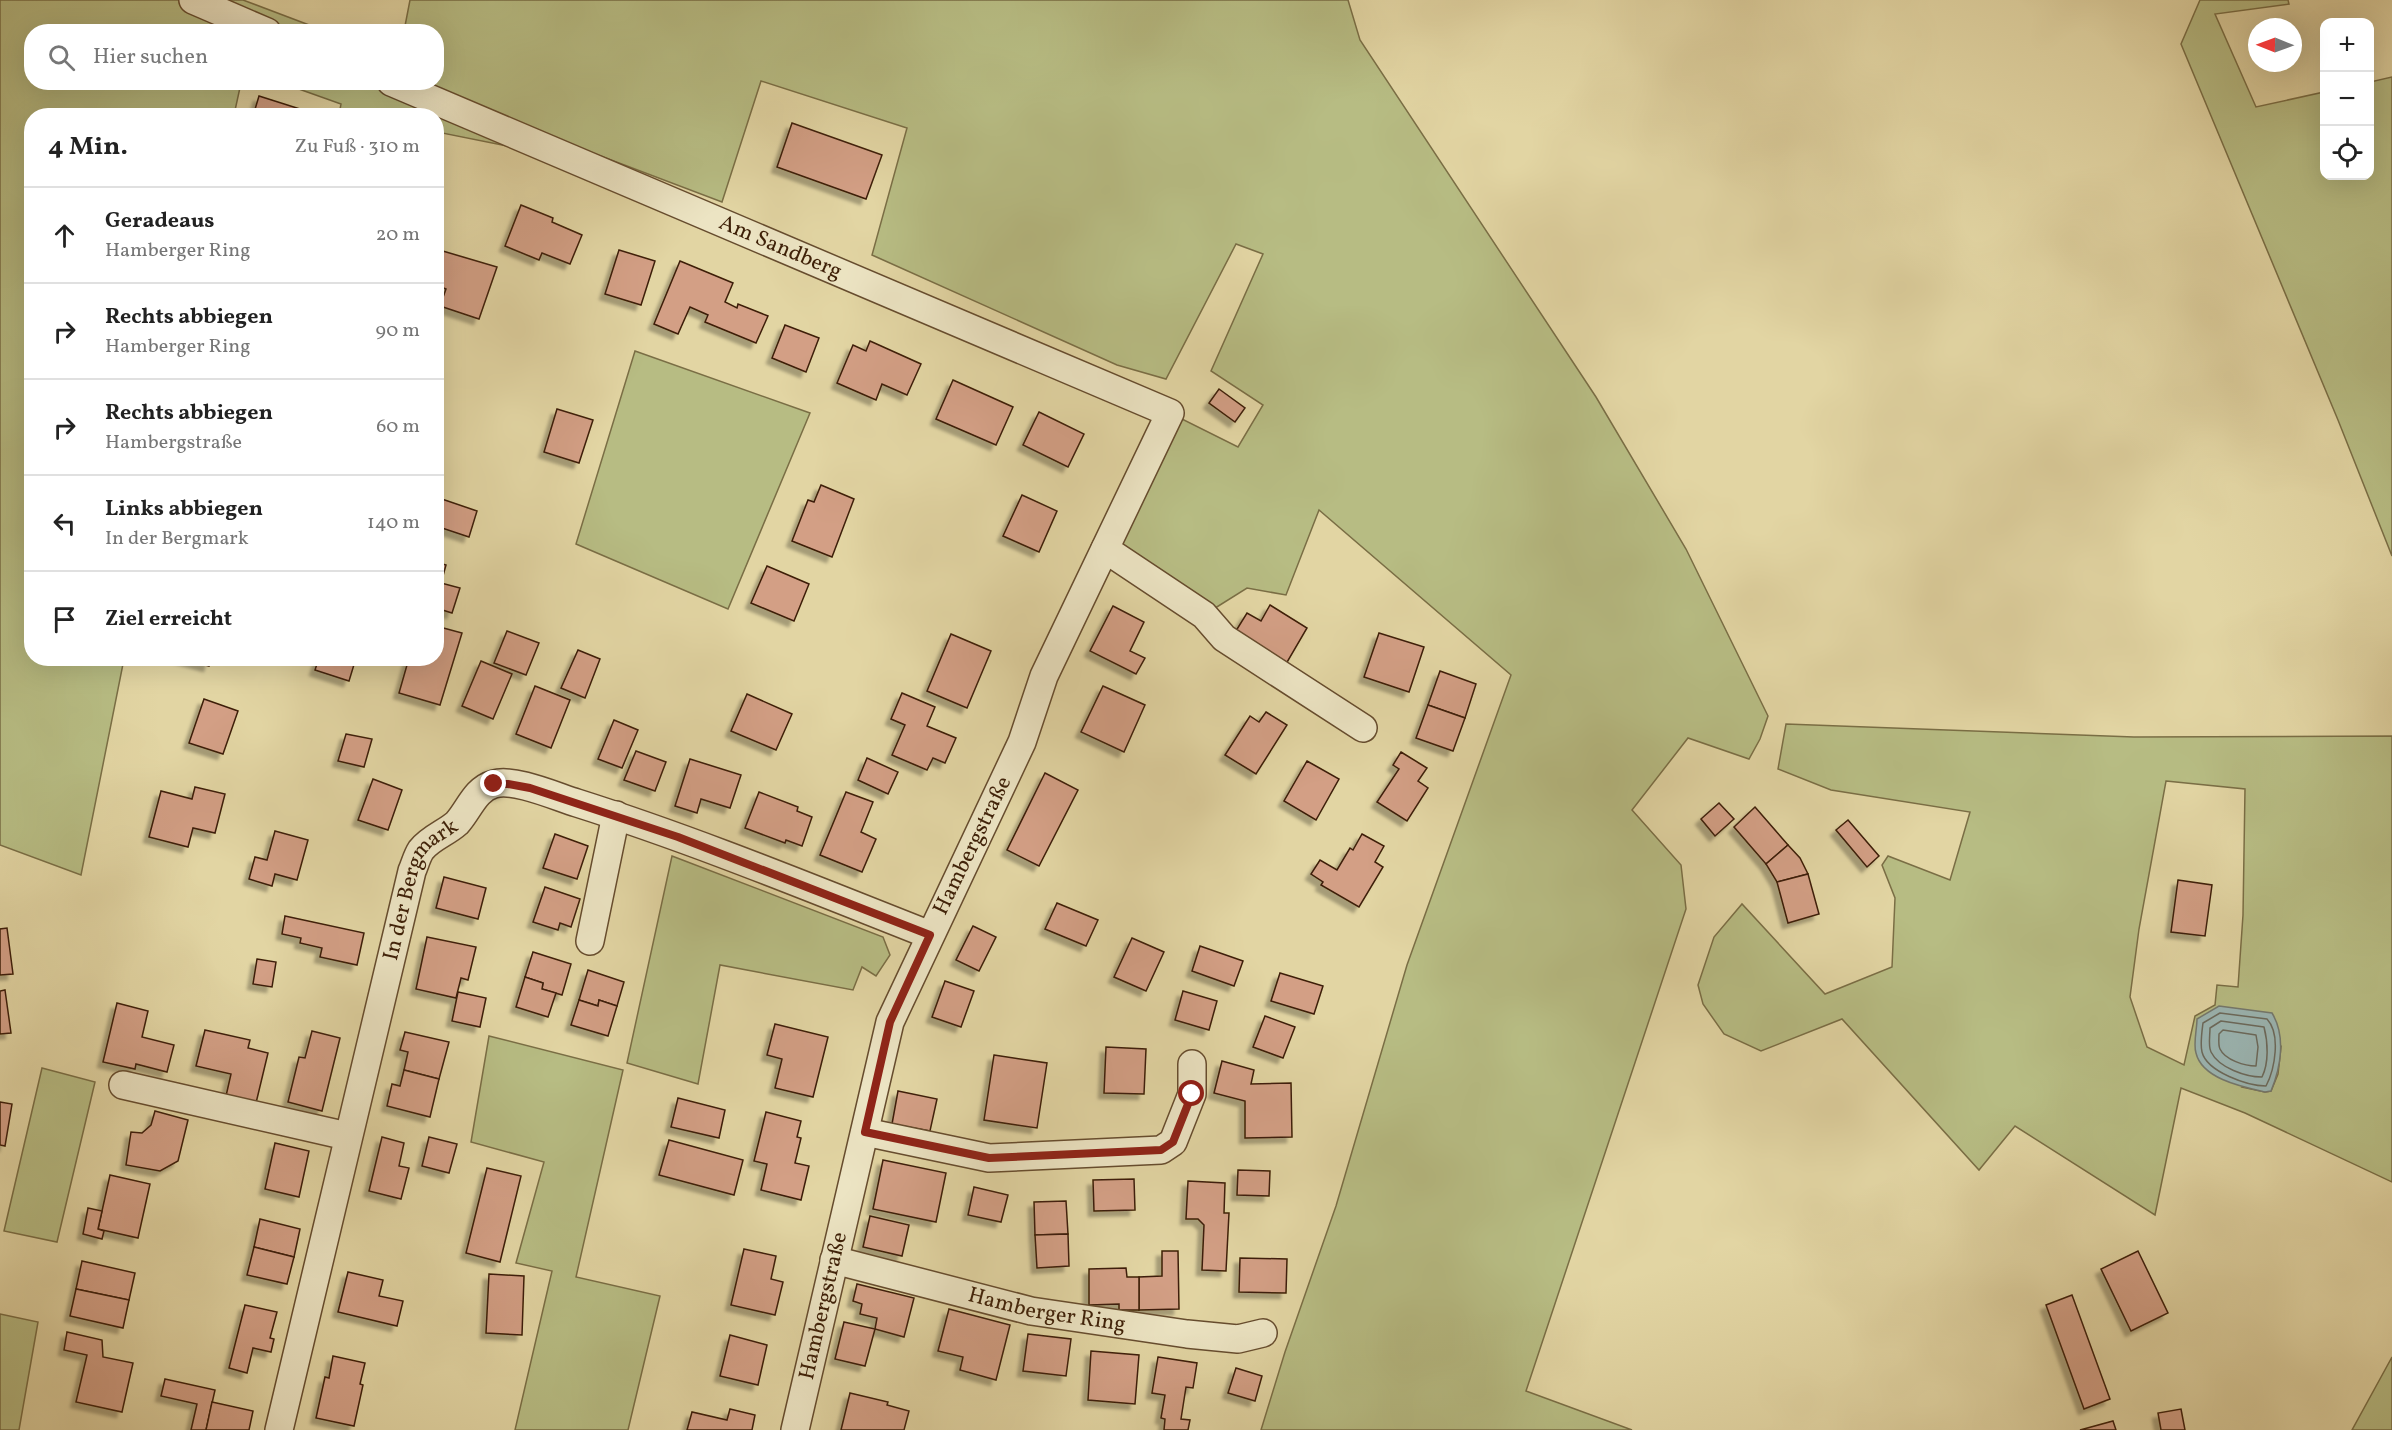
<!DOCTYPE html>
<html lang="de">
<head>
<meta charset="utf-8">
<style>
	body { margin:0; font-family:Vollkorn,serif; background:#f2f2f2; color:#222 }
	.controls { position:absolute; right:18px; top:18px; display:grid; overflow:hidden; border-radius:12px; box-shadow:0 6px 24px #0002 }
	.controls button { width:54px; height:54px; display:grid; place-items:center; padding:0; border:0; border-bottom:2px solid #e0e0e0; background:#fff; color:#222; font:30px sans-serif }
	.compass { position:absolute; left:2248px; top:18px; width:54px; height:54px; border-radius:50%; background:#fff; box-shadow:0 6px 24px #0002; rotate:271deg }
	.stop { position:absolute; width:18px; height:18px; margin:-14px; border:4px solid #8f2418; border-radius:50%; background:#fff }
	.stop.end { background:#8f2418; border-color:#fff; box-shadow:0 2px 6px #0008 }
	.list { margin:0; padding:0; list-style:none }
	h2 { display:flex; justify-content:space-between; align-items:center; height:78px; margin:0; padding:0 24px; font-size:26px }
	h2 small { font-size:20px; font-weight:400; color:#767676 }
	.list li { display:grid; grid-template-columns:39px 1fr auto; gap:18px; align-items:center; box-sizing:border-box; height:96px; padding:0 24px; border-top:2px solid #e0e0e0 }
	.list b { display:block; font-size:22px; white-space:nowrap }
	.list p { margin:0; font-size:20px; white-space:nowrap; color:#767676 }
	.list em { font-size:20px; font-style:normal; color:#767676 }
	.icon { flex:none; width:33px; height:33px; fill:none; stroke:currentColor; stroke-width:2; stroke-linecap:round; stroke-linejoin:round }
	.map { position:relative; flex:none; width:2392px; height:1430px; overflow:hidden }
	.search { position:absolute; background:#fff; box-shadow:0 6px 24px #0002; left:24px; top:24px; width:420px; height:66px; display:flex; align-items:center; gap:15px; box-sizing:border-box; padding:0 21px; border-radius:24px; color:#767676; font-size:22px }
	.panel { position:absolute; background:#fff; box-shadow:0 6px 24px #0002; left:24px; top:108px; width:420px; height:558px; border-radius:24px }
	.map>svg:first-child { display:block }
</style>
</head>
<body>
<div class="map">
<svg width="2392" height="1430" viewBox="0 0 2392 1430">
	<defs>
		<filter id="shadow"><feDropShadow dx="-5.5" dy="5.5" stdDeviation="1.5" flood-color="#0004"/></filter>
	</defs>
	<rect width="100%" height="100%" fill="#e2d5a3"/>
	<filter id="stains"><feTurbulence type="fractalNoise" baseFrequency=".00333" numOctaves="4"/><feColorMatrix values="0 0 0 0 .2 0 0 0 0 .09 0 0 0 0 .02 0 0 0 .5 -.17"/></filter>
	<radialGradient id="worn" r=".72"><stop offset=".6" stop-color="#630" stop-opacity="0"/><stop offset="1" stop-color="#630" stop-opacity=".3"/></radialGradient>
	<g fill="#b7bc83" stroke="#7a6e45" stroke-width="1.5" fill-rule="evenodd">
		<path d="M0,0h243l82,31 -293,1v50l209,1 -7,32 -202,1v542l92,1 -43,216 -81,-30z"/>
		<path d="M410,0h938l12,40 236,357 90,152 82,167 -8,23 -11,20 -61,-21 -56,72 49,55 5,44 -160,482 106,39h-371l24,-78 51,-146 71,-241 104,-290 -192,-165 -33,85 -39,-7 -43,27 -99,-66 65,-136 68,34 25,-42 -52,-34 52,-117 -27,-10 -70,135 -49,-14 -245,-110 35,-127 -146,-47 -39,121 -182,-69 -33,13 -70,-14 -1,-16 -97,-1 2,-11 -59,-21 154,-1v-50l-32,-1z"/>
		<path d="M2200,0h88l1,4 -74,10 41,93 68,-15v84h46v-94l22,-5v479l-54,-136 -157,-376z"/>
		<path d="M635,351l175,62 -82,196 -152,-65z"/>
		<path d="M1786,724l348,13 258,-1v446l-147,-69 -64,-25 -26,127 -140,-89 -36,44 -137,-151 -81,32 -37,-17 -21,-30 -5,-19 16,-48 28,-33 83,90 67,-27 3,-69 -13,-33 6,-9 62,24 20,-68 -139,-22 -53,-21zM2166,781l79,8 -2,126 -5,72 -21,-2 -2,20 -20,11 -11,49 -37,-18 -17,-50 9,-68zM2281,1047l-3,27 -7,17 -6,1 -23,-5z"/>
		<path d="M672,856l211,81 7,18 -14,21 -14,-9 -9,23 -133,-25 -22,119 -71,-21z"/>
		<path d="M489,1036l134,34 -47,207 84,19 -32,134h-113l37,-159 -36,-8 28,-101 -73,-20z"/>
		<path d="M42,1068l53,14 -38,160 -53,-11z"/>
		<path d="M0,1314l38,8 -19,108h-19z"/>
		<path d="M2392,1357v73h-40z"/>
	</g>
	<path fill="#9bb5b2" stroke="#75796e" stroke-width="1.5" d="M2219,1006l53,7c14,23 9,54 -1,78l-6,1c-22,-5 -63,-13 -69,-39 -3,-9 1,-24 1,-34z"/>
	<g fill="none" stroke-linecap="round" stroke-linejoin="round">
		<g stroke="#6c6a5c" stroke-width="1.5">
			<path d="M2220,1013l47,6c14,15 8,50 -1,67 -18,0 -59,-14 -64,-34 -2,-8 0,-21 1,-29z"/>
			<path d="M2221,1021l43,6c4,15 5,36 -2,50 -16,0 -43,-9 -51,-25 -3,-6 -1,-16 -1,-24z"/>
			<path d="M2223,1030l33,5 2,12 -2,19c-11,0 -31,-6 -36,-17 -2,-4 -1,-11 -1,-15z"/>
		</g>
	</g>
	<g fill="#d39f85" stroke="#3d1f07" stroke-width="1.5" filter="url(#shadow)">
		<path d="M259,96l41,13 -2,7h-45z"/>
		<path d="M792,123l90,32 -16,44 -89,-32z"/>
		<path d="M521,205l32,13 -1,4 30,13 -12,29 -28,-11 -3,7 -34,-14z"/>
		<path d="M436,249l61,18 -18,52 -39,-13 6,-17 -10,-4z"/>
		<path d="M619,250l36,11 -14,44 -36,-11z"/>
		<path d="M680,261l53,22 -8,19 12,6 1,-4 30,12 -12,27 -51,-21 3,-7 -18,-8 -12,27 -24,-10z"/>
		<path d="M785,325l34,13 -13,34 -34,-14z"/>
		<path d="M870,341l51,23 -14,31 -25,-11 -6,16 -39,-17 16,-38 13,6z"/>
		<path d="M953,380l60,27 -17,38 -60,-26z"/>
		<path d="M1219,389l26,19 -10,14 -26,-19z"/>
		<path d="M557,409l36,11 -14,43 -35,-11z"/>
		<path d="M1039,412l45,22 -16,33 -45,-22z"/>
		<path d="M821,485l33,14 -22,58 -40,-16 16,-41 6,2z"/>
		<path d="M1022,495l35,16 -18,41 -36,-16z"/>
		<path d="M436,497l41,14 -8,26 -33,-11z"/>
		<path d="M436,562l10,3 -5,18 19,5 -8,25 -16,-5z"/>
		<path d="M767,566l42,18 -15,37 -43,-18z"/>
		<path d="M1270,605l37,23 -21,36 -52,-30 13,-21 14,8z"/>
		<path d="M1113,606l31,16 -14,29 15,7 -9,16 -46,-23z"/>
		<path d="M436,626l26,7 -22,72 -41,-12 10,-35h27z"/>
		<path d="M507,631l32,12 -13,32 -32,-12z"/>
		<path d="M1379,633l45,14 -15,45 -45,-15z"/>
		<path d="M951,634l40,17 -24,57 -40,-17z"/>
		<path d="M578,650l22,9 -15,39 -24,-10z"/>
		<path d="M180,658h31l-2,8z"/>
		<path d="M319,658h37l-7,23 -34,-11z"/>
		<path d="M481,661l31,13 -19,45 -31,-13z"/>
		<path d="M1440,671l36,13 -11,34 -37,-13z"/>
		<path d="M535,686l35,14 -19,48 -35,-14z"/>
		<path d="M1103,686l42,19 -21,47 -43,-20z"/>
		<path d="M902,693l33,14 -8,19 29,12 -11,25 -12,-5 -6,12 -35,-15 13,-30 -14,-6z"/>
		<path d="M747,694l45,20 -16,36 -45,-19z"/>
		<path d="M204,699l34,12 -15,43 -34,-11z"/>
		<path d="M1428,705l37,13 -12,33 -37,-13z"/>
		<path d="M1266,712l21,13 -31,49 -31,-19 25,-39 9,6z"/>
		<path d="M614,720l24,10 -16,38 -24,-9z"/>
		<path d="M346,734l26,5 -8,28 -26,-6z"/>
		<path d="M636,751l30,11 -11,29 -31,-11z"/>
		<path d="M1401,752l26,16 -9,13 10,7 -21,33 -30,-19 22,-33 -6,-4z"/>
		<path d="M867,758l31,14 -10,22 -30,-14z"/>
		<path d="M690,759l51,16 -11,33 -29,-9 -4,14 -22,-7z"/>
		<path d="M1307,761l32,18 -23,41 -32,-19z"/>
		<path d="M1045,773l33,17 -39,76 -32,-16z"/>
		<path d="M373,779l29,11 -14,40 -30,-10z"/>
		<path d="M195,787l30,7 -10,39 -22,-5 -5,19 -39,-10 12,-46 31,8z"/>
		<path d="M759,792l39,15 -1,4 15,6 -10,29 -16,-6 -1,3 -40,-15z"/>
		<path d="M846,792l27,10 -12,30 15,7 -14,33 -42,-17z"/>
		<path d="M1719,803l15,16 -19,17 -14,-17z"/>
		<path d="M1755,807l33,38 -22,19 -32,-37z"/>
		<path d="M1848,820l31,36 -12,11 -31,-37z"/>
		<path d="M275,831l33,9 -11,40 -22,-6 -3,12 -23,-7 6,-22 12,3z"/>
		<path d="M555,834l33,12 -11,33 -34,-11z"/>
		<path d="M1362,834l22,12 -9,16 8,5 -24,40 -38,-22 2,-3 -12,-8 9,-14 17,10 13,-22 3,2z"/>
		<path d="M1788,845l12,13 8,16 -31,8 -11,-18z"/>
		<path d="M1808,874l11,40 -31,9 -11,-41z"/>
		<path d="M444,877l42,11 -8,31 -42,-11z"/>
		<path d="M2178,880l34,5 -7,51 -34,-4z"/>
		<path d="M545,887l35,12 -9,28 -11,-4 -2,7 -25,-8z"/>
		<path d="M1057,903l41,17 -12,26 -41,-17z"/>
		<path d="M285,916l79,17 -7,32 -37,-8 2,-9 -22,-5 1,-5 -19,-4z"/>
		<path d="M973,926l23,11 -17,34 -23,-11z"/>
		<path d="M7,928l6,46 -13,1v-46z"/>
		<path d="M427,937l49,10 -8,33 -7,-2 -5,20 -40,-9z"/>
		<path d="M1132,938l32,14 -18,39 -32,-14z"/>
		<path d="M1200,946l43,15 -9,25 -42,-15z"/>
		<path d="M533,952l38,12 -9,31 -20,-6 1,-6 -18,-6z"/>
		<path d="M257,959l19,3 -4,25 -19,-3z"/>
		<path d="M588,970l36,12 -7,24 -18,-6 -1,6 -19,-6z"/>
		<path d="M1280,973l43,13 -9,28 -43,-13z"/>
		<path d="M525,977l18,6 -1,6 14,4 -8,24 -32,-10z"/>
		<path d="M945,981l29,10 -13,36 -29,-10z"/>
		<path d="M5,990l6,43 -11,1v-43z"/>
		<path d="M1183,991l34,10 -8,29 -34,-10z"/>
		<path d="M458,992l28,6 -6,29 -28,-6z"/>
		<path d="M579,1000l19,6 1,-6 18,6 -9,30 -37,-11z"/>
		<path d="M117,1003l31,8 -6,26 32,8 -7,27 -31,-8 -1,5 -32,-7z"/>
		<path d="M1265,1016l30,11 -12,31 -30,-11z"/>
		<path d="M775,1024l53,13 -15,60 -38,-9 7,-29 -15,-4z"/>
		<path d="M205,1030l45,10 -2,8 20,5 -12,50 -30,-7 5,-22 -35,-8z"/>
		<path d="M312,1031l28,7 -18,73 -34,-9 11,-45 6,1z"/>
		<path d="M405,1032l44,10 -10,37 -35,-9 4,-18 -8,-2z"/>
		<path d="M1106,1047l40,2 -2,45 -40,-1z"/>
		<path d="M994,1055l53,8 -10,65 -53,-8z"/>
		<path d="M1222,1061l32,9 -3,14 40,-1 1,54 -47,1v-37l-31,-8z"/>
		<path d="M404,1070l35,9 -9,38 -43,-11 5,-22 8,2z"/>
		<path d="M898,1091l39,8 -7,32 -38,-7z"/>
		<path d="M678,1098l47,12 -6,28 -48,-11z"/>
		<path d="M0,1102l12,2 -7,42 -5,-1z"/>
		<path d="M155,1111l33,9 -10,41 -18,10 -34,-6 5,-33 11,1 9,-8z"/>
		<path d="M766,1112l35,9 -4,16 4,1 -6,25 14,3 -8,34 -40,-10 6,-26 -13,-3z"/>
		<path d="M382,1137l22,6 -5,23 10,2 -8,31 -32,-8z"/>
		<path d="M429,1137l28,7 -8,29 -27,-7z"/>
		<path d="M669,1140l74,20 -9,35 -75,-20z"/>
		<path d="M275,1143l34,8 -10,46 -34,-8z"/>
		<path d="M883,1160l63,13 -10,49 -63,-13z"/>
		<path d="M487,1168l34,8 -21,86 -34,-9z"/>
		<path d="M1238,1170l32,1 -1,25 -32,-1z"/>
		<path d="M110,1175l40,9 -12,54 -40,-9z"/>
		<path d="M1134,1179l1,31 -41,1 -1,-31z"/>
		<path d="M1188,1181l37,2 -1,30h5l-3,58 -24,-1 2,-45 -6,-6h-12z"/>
		<path d="M974,1187l34,8 -7,27 -33,-7z"/>
		<path d="M1066,1201l2,33 -33,1 -1,-33z"/>
		<path d="M88,1208l14,3 -4,18 6,2 -2,8 -19,-5z"/>
		<path d="M870,1216l39,9 -7,31 -39,-9z"/>
		<path d="M260,1219l40,10 -6,28 -40,-10z"/>
		<path d="M1068,1234l1,32 -32,2 -2,-33z"/>
		<path d="M254,1247l40,10 -7,27 -40,-9z"/>
		<path d="M744,1249l32,7 -5,23 12,3 -8,33 -44,-10z"/>
		<path d="M1162,1251h16l1,58 -40,1v-33l23,-1z"/>
		<path d="M2138,1251l30,62 -37,18 -30,-62z"/>
		<path d="M1240,1258l47,1 -1,34 -47,-1z"/>
		<path d="M82,1261l53,12 -6,27 -53,-11z"/>
		<path d="M1126,1268l1,9h12v33h-20v-6l-30,1v-36z"/>
		<path d="M348,1272l35,8 -4,16 24,5 -6,25 -59,-14z"/>
		<path d="M489,1274l35,2 -2,59 -36,-2z"/>
		<path d="M857,1284l57,14 -10,39 -29,-8 2,-11 -17,-4 2,-10 -9,-3z"/>
		<path d="M76,1289l53,11 -6,28 -53,-12z"/>
		<path d="M2072,1295l38,104 -26,10 -38,-104z"/>
		<path d="M245,1305l32,7 -7,26 4,1 -3,13 -18,-4 -6,25 -18,-5z"/>
		<path d="M949,1309l61,16 -14,55 -36,-10 3,-13 -25,-6z"/>
		<path d="M844,1322l31,7 -10,37 -30,-7z"/>
		<path d="M67,1332l35,8 1,17 30,6 -11,49 -46,-10 11,-47 -23,-5z"/>
		<path d="M1028,1334l43,5 -5,37 -43,-5z"/>
		<path d="M730,1335l37,10 -9,40 -38,-9z"/>
		<path d="M1091,1351l48,4 -4,49 -47,-4z"/>
		<path d="M333,1356l32,7 -5,21 3,1 -9,41 -38,-8 9,-41 4,1z"/>
		<path d="M1158,1357l39,6 -4,25 -7,-1 -5,32 9,1 -2,10h-24l1,-11 -4,-1 4,-23 -13,-2z"/>
		<path d="M1236,1368l26,8 -7,25 -27,-8z"/>
		<path d="M165,1379l50,11 -9,40h-15l6,-26 -36,-8z"/>
		<path d="M850,1393l38,9 -1,3 22,6 -5,19h-63z"/>
		<path d="M212,1402l41,9 -4,19h-43z"/>
		<path d="M730,1409l25,6 -3,15h-65l5,-18 35,8z"/>
		<path d="M2181,1409l4,21h-24l-3,-17z"/>
		<path d="M2113,1421l3,9h-36z"/>
	</g>
	<g fill="none" stroke-linecap="round" stroke-linejoin="round">
		<g stroke="#664c2e" stroke-width="30">
			<g id="minor">
				<path d="M193,0l74,32"/>
				<path id="s1" d="M391,82l779,331 -126,263 -22,66 -132,280 -95,408"/>
				<path d="M1105,549l99,66 20,23 139,90"/>
				<path d="M590,941l26,-126"/>
				<path d="M123,1085l224,51"/>
				<path d="M865,1132l124,26 172,-8 12,-8 19,-48v-30"/>
				<path id="s2" d="M834,1260l197,51 156,23 51,5 25,-6"/>
				<path id="s3" d="M279,1430l133,-559c3,-7 5,-15 9,-21 9,-12 25,-17 36,-27 12,-13 18,-34 37,-39 21,-6 63,13 83,19 120,38 236,86 353,132"/>
			</g>
		</g>
		<use href="#minor" stroke="#ece4c3" stroke-width="27"/>
	</g>
	<g fill="none" stroke-linecap="round" stroke-linejoin="round">
		<path stroke="#8f2418" stroke-width="8" d="M494,784h14l22,4 148,49 252,98 -40,87 -25,110 124,26 172,-8 12,-8 19,-48"/>
	</g>
	<g text-anchor="middle" dominant-baseline="central" stroke-width="4.5" stroke-linejoin="round" paint-order="stroke">
		<g font-size="22" fill="#3d1f07" stroke="#ece4c3">
			<text stroke="none"><textPath href="#s1" startOffset="423">Am Sandberg</textPath></text>
			<text transform="translate(973 846) rotate(-64)">Hambergstraße</text>
			<text stroke="none"><textPath href="#s3" startOffset="562">In der Bergmark</textPath></text>
			<text transform="translate(824 1306) rotate(-77)">Hambergstraße</text>
			<text stroke="none"><textPath href="#s2" startOffset="219">Hamberger Ring</textPath></text>
		</g>
	</g>
	<rect width="100%" height="100%" filter="url(#stains)"/>
	<rect width="100%" height="100%" fill="url(#worn)"/>
</svg>
<div class="controls">
<button>+</button>
<button>−</button>
<button><svg class="icon" aria-label="locate" viewBox="0 0 24 24"><circle cx="12" cy="12" r="6"/><path d="M12 2v4M12 18v4M2 12h4M18 12h4"/></svg></button>
</div>
<svg class="compass" viewBox="-18 -18 36 36"><path d="M0-13l5 13h-10z" fill="#e53935"/><path d="M0 13l5-13h-10z" fill="#767676"/></svg>
<div class="stop" style="left:1192px;top:1094px"></div>
<div class="stop end" style="left:494px;top:784px"></div>
<div class="search"><svg class="icon" aria-label="search" viewBox="0 0 24 24"><circle cx="10" cy="10" r="6"/><path d="M15 15l6 6"/></svg>Hier suchen</div>
<section class="panel">
<h2>4 Min.<small>Zu Fuß · 310 m</small></h2>
<ul class="list">
<li><svg class="icon" aria-label="ahead" viewBox="0 0 24 24"><path d="M12 20V5M6 11l6-6 6 6"/></svg><div><b>Geradeaus</b><p>Hamberger Ring</p></div><em>20 m</em></li>
<li><svg class="icon" aria-label="right" viewBox="0 0 24 24"><path d="M7 20v-9h11M14 6l5 5-5 5"/></svg><div><b>Rechts abbiegen</b><p>Hamberger Ring</p></div><em>90 m</em></li>
<li><svg class="icon" aria-label="right" viewBox="0 0 24 24"><path d="M7 20v-9h11M14 6l5 5-5 5"/></svg><div><b>Rechts abbiegen</b><p>Hambergstraße</p></div><em>60 m</em></li>
<li><svg class="icon" aria-label="left" viewBox="0 0 24 24"><path d="M17 20v-9H6M10 6l-5 5 5 5"/></svg><div><b>Links abbiegen</b><p>In der Bergmark</p></div><em>140 m</em></li>
<li><svg class="icon" aria-label="arrive" viewBox="0 0 24 24"><path d="M6 21V4h12l-3 4 3 4H6"/></svg><div><b>Ziel erreicht</b></div></li>
</ul>
</section>
</div>
</body>
</html>
